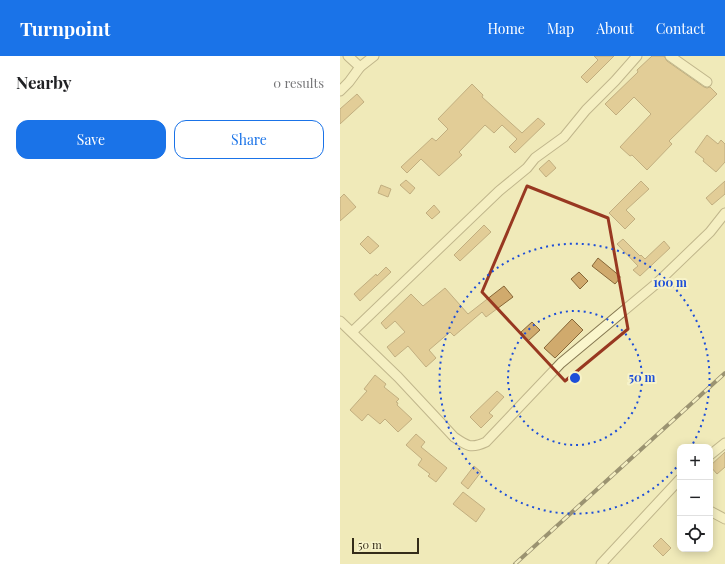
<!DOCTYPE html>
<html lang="en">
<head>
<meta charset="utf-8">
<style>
	body { margin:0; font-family:"Playfair Display",serif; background:#f2f2f2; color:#202124 }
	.controls { position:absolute; right:12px; bottom:12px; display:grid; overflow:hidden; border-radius:8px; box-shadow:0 2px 10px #0003 }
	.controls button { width:36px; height:36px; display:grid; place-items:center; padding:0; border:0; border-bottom:1px solid #e0e0e0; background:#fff; color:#202124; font:20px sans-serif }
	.scale { position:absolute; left:12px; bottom:10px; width:67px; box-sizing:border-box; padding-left:4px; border:2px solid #342c19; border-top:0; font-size:11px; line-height:14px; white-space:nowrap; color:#342c19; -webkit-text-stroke:3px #f7f3c9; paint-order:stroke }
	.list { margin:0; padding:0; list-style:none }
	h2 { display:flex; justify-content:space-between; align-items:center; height:52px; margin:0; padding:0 16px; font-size:17px }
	h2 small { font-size:13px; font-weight:400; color:#757577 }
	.actions { display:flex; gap:8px; padding:12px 16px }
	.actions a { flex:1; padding:9px 0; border:1px solid #1a73e8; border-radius:12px; text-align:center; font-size:14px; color:#1a73e8 }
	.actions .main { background:#1a73e8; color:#fff }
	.icon { flex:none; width:22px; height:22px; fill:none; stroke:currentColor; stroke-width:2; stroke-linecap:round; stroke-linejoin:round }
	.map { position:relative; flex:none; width:385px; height:508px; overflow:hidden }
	header { display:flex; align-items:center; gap:24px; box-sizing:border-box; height:56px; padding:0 20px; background:#1a73e8; color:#fff }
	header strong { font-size:19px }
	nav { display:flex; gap:22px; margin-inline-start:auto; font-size:14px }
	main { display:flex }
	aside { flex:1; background:#fff }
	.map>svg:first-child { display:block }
</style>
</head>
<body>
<header>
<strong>Turnpoint</strong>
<nav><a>Home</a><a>Map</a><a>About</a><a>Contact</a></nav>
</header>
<main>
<aside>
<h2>Nearby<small>0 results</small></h2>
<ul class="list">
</ul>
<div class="actions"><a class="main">Save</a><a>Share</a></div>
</aside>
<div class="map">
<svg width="385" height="508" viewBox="0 0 385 508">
	<rect width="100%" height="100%" fill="#f0eab9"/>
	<g fill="#d0aa6d" stroke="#876738">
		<path d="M254,0h20l-27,27 -6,-6 17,-17z"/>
		<path d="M312,0h12l3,5 37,26 3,1 3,-1 7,7 -48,47 3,3 -25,26 -15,-15 -2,1 -10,-9 31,-33 -17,-17 -18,18 -11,-11 33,-32 -1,-2z"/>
		<path d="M132,28l11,11 -1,2 40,36 16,-15 7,6 -30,29 -6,-6 8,-8 -15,-14 -8,8 -9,-8 -26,27 3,3 -23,21 -18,-17 -14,14 -6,-6 31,-29 4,3 12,-12 -10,-10z"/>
		<path d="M17,38l7,8 -24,22v-15z"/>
		<path d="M367,79l11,9 3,-4 4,4v18l-9,10 -13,-11 1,-2 -9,-7z"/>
		<path d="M209,104l7,8 -10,9 -7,-8z"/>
		<path d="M66,124l9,8 -5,6 -10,-9z"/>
		<path d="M301,125l8,8 -23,21 9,9 -10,10 -16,-16z"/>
		<path d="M385,125v13l-13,11 -6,-7z"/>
		<path d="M41,129l10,4 -3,8 -10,-4z"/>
		<path d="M4,138l12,13 -16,14v-23z"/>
		<path d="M94,149l6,7 -8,7 -6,-6z"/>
		<path d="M144,169l7,7 -31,29 -6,-6z"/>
		<path d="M28,180l11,10 -9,8 -10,-10z"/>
		<path d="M283,183l17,17 1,-1 4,4 19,-18 6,7 -30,28 -7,-6 5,-4 -21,-22z"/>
		<path d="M258,202l23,19 -6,7 -23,-18z"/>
		<path d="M46,211l5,5 -31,29 -6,-7 22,-20 1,2z"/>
		<path d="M239,216l9,9 -8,8 -9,-10z"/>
		<path d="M164,230l9,11 -27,20 -4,-5 -28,24 -4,-4 -21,18 7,8 -10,9 -18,-21 -13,11 -8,-10 18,-15 -10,-11 -9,8 -5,-6 30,-29 12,12 22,-18 23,26z"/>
		<path d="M232,263l11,11 -28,28 -11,-10z"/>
		<path d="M192,266l8,8 -12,11 -7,-9z"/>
		<path d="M35,319l11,9 -2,3 15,12 -3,3 2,1 -1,2 15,14 -14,13 -13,-13 -5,5 -12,-10 -6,7 -12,-11 17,-19 -3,-2z"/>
		<path d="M157,335l7,6 -15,16 4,3 -12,12 -11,-11z"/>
		<path d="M76,378l9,8 -4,5 26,21 -11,14 -8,-6 2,-2 -12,-9 4,-6 -16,-14z"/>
		<path d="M385,396v15l-8,7 -7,-8z"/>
		<path d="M134,410l7,6 -13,17 -7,-6z"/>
		<path d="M123,436l22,17 -9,13 -23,-18z"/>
		<path d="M321,482l10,10 -8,8 -10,-10z"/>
	</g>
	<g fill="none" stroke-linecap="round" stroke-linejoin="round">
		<g stroke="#867953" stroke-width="11">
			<g id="minor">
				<path d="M8,0l12,11"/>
				<path d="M330,0l37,26"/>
				<path d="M0,35l9,-9 11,-15 14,-11"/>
				<path d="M0,265l58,56 56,60c13,9 17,12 32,5l75,-79 96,-80 53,-51 15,-19"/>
				<path d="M12,276l147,-141 28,-23 8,-10 29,-21 22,-27 29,-29 22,-25"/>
				<path d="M370,399l15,-12"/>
				<path d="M370,455l15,8"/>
				<path d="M261,508l79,-85"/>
			</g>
		</g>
		<use href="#minor" stroke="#faf6cc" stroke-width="9"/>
		<g stroke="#342c19" stroke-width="4">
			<path id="rail" d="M175,508l210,-191"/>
		</g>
		<use href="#rail" stroke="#f7f3c9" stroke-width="2.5" stroke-dasharray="8" stroke-linecap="butt"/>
	</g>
	<path d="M0 0H385V508H0ZM187,130l81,32 20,111 -63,52 -83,-89z" fill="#f0eab9" fill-opacity=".55" fill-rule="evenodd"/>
	<path fill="none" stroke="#983821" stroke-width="3" stroke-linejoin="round" d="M187,130l81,32 20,111 -63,52 -83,-89z"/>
	<g fill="none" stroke="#1d4ed8" stroke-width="2" stroke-dasharray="2 4">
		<circle cx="235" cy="322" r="67"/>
		<path d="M340 407A135 135 0 1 1 351 391"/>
	</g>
	<circle cx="235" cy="322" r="6" fill="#1d4ed8" stroke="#f7f3c9" stroke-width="2"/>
	<g font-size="12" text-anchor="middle" font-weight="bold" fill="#1d4ed8" stroke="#f7f3c9" stroke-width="4" stroke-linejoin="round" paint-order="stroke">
		<text x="330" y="231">100 m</text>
		<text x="302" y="326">50 m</text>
	</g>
</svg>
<div class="controls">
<button>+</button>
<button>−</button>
<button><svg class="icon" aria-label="locate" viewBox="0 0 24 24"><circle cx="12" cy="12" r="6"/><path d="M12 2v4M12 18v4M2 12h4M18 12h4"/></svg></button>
</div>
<div class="scale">50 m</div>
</div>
</main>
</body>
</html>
